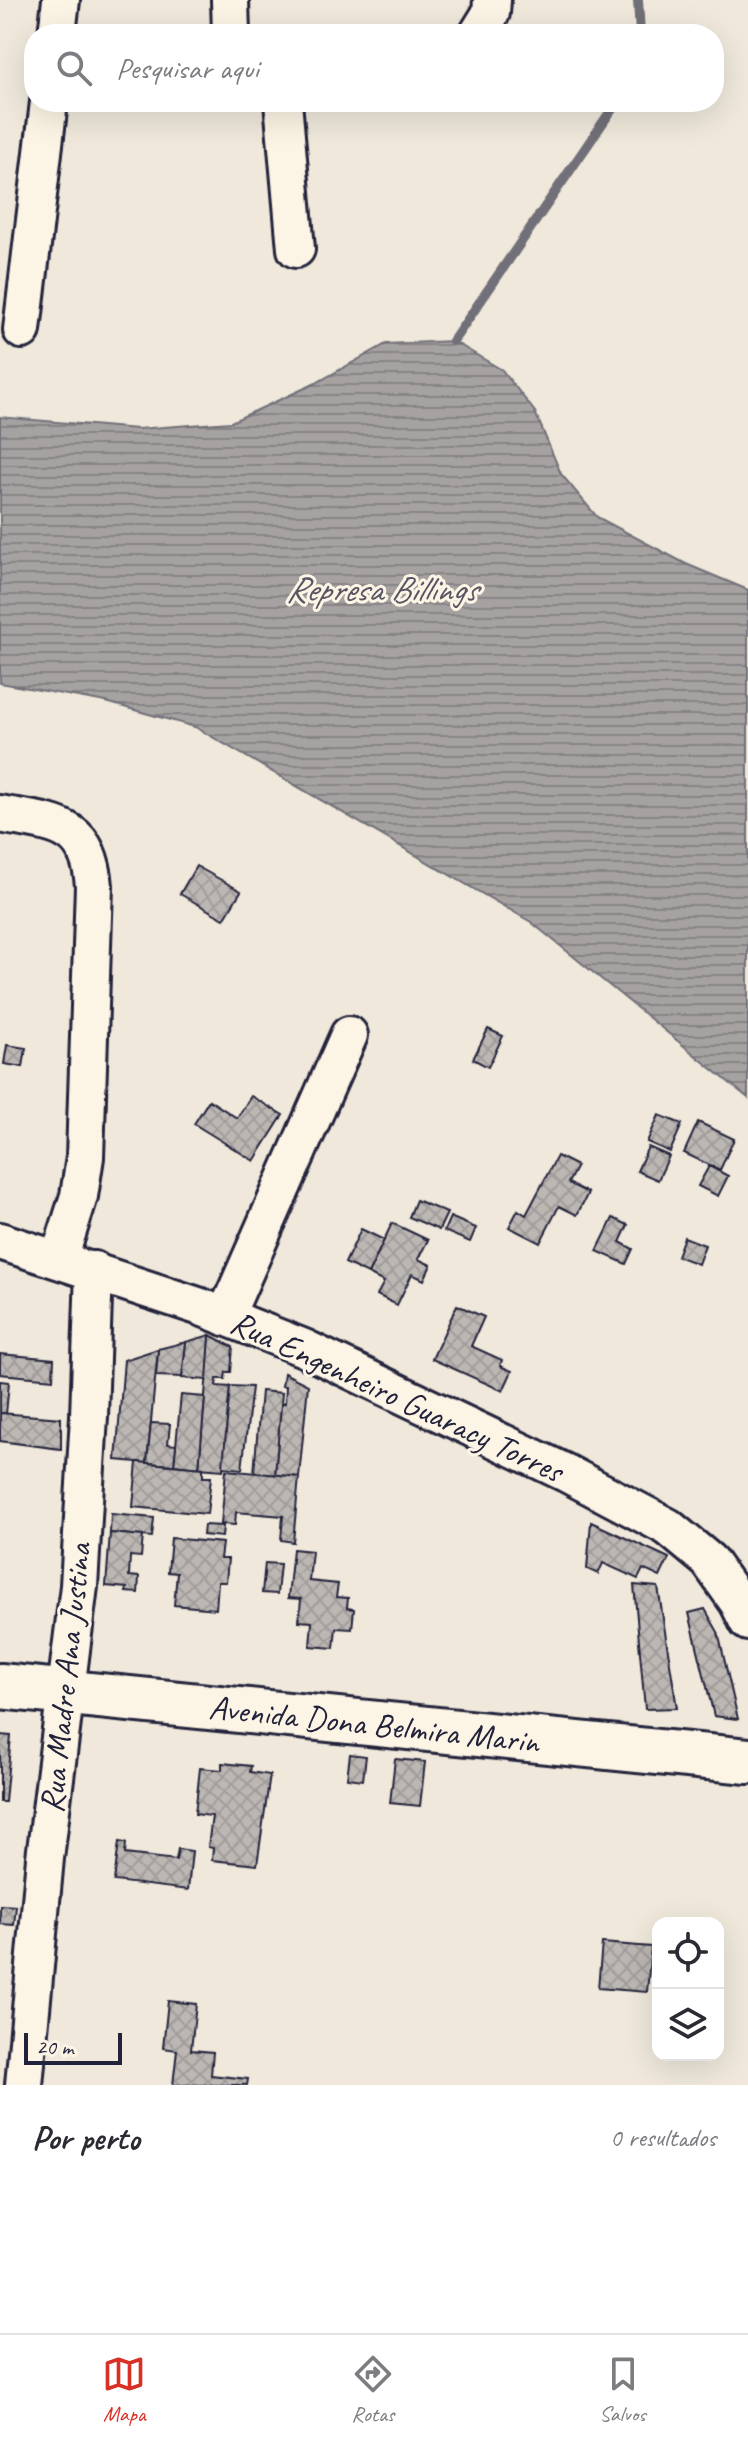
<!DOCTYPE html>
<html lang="pt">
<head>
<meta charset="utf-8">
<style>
	body { margin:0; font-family:Caveat,sans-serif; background:#f7f7f7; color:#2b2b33 }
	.controls { position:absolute; right:24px; bottom:24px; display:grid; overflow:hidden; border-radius:16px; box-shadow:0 8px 32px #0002 }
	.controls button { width:72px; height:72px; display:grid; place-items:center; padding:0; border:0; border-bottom:2px solid #e1e1e2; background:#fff; color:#2b2b33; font:40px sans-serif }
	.scale { position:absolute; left:24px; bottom:20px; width:98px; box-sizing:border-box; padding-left:8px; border:4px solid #22223b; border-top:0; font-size:22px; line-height:28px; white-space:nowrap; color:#22223b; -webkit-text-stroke:6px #fcf5e5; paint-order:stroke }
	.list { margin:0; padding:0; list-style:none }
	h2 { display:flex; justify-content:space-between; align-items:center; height:104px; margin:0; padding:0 32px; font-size:34px }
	h2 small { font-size:26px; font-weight:400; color:#7c7c81 }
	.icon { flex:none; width:44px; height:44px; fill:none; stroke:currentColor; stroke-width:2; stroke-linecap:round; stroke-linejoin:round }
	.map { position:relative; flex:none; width:748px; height:2085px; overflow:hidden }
	.search { position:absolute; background:#fff; box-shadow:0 8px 32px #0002; left:24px; right:24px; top:24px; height:88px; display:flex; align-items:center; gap:20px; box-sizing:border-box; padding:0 28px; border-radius:32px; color:#7c7c81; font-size:30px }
	.sheet { height:248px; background:#fff }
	nav { display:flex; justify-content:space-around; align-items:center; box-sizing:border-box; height:112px; border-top:2px solid #e1e1e2; background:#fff; font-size:22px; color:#7c7c81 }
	nav a { display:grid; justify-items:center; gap:4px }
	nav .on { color:#d93025 }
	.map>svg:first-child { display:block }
</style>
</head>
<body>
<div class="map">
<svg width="748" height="2085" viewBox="0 0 748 2085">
	<defs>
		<pattern id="water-rules" width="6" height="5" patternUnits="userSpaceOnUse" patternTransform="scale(2)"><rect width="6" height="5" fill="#a6a2a2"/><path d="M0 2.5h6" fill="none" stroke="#878485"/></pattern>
		<pattern id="building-cross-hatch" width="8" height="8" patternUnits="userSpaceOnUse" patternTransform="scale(2)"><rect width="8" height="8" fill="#bcb7b3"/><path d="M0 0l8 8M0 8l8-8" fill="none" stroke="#a19d9b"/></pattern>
	</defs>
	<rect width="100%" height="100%" fill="#efe8db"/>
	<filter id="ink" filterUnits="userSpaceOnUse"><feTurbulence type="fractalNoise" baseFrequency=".0125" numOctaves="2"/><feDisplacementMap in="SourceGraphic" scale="16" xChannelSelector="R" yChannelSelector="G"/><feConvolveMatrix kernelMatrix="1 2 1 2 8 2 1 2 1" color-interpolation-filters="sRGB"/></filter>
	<g filter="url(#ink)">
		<path fill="url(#water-rules)" stroke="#716f79" stroke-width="2" d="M453,341l49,29 33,42 26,62 36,43 89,47 62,26v508l-217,-176 -336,-195 -89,-25 -106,-19v-266l137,12 94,-7 85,-39 70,-39z"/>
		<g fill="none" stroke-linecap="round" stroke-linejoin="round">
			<g stroke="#716f79" stroke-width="10">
				<path d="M638,0l2,34"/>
				<path d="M453,341l164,-239"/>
			</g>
		</g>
		<g fill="url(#building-cross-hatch)" stroke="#22223b" stroke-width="2">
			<path d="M196,866l45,25 -17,28 -44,-25z"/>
			<path d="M488,1029l15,7 -15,31 -15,-8z"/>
			<path d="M7,1045l19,3 -3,19 -19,-3z"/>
			<path d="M251,1096l32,19 -29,46 -60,-37 15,-24 28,18z"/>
			<path d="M659,1115l23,9 -12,28 -23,-10z"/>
			<path d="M698,1122l36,17 -14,31 -36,-17z"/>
			<path d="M648,1147l21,9 -11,24 -21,-9z"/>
			<path d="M557,1156l20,10 -9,17 20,10 -11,22 -18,-9 -19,37 -31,-16 9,-17 8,5z"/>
			<path d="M709,1166l19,10 -10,20 -20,-10z"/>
			<path d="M416,1200l31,13 -8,17 -30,-13z"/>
			<path d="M450,1217l26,11 -6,14 -26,-11z"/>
			<path d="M613,1218l15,7 -8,17 13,7 -7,15 -29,-13z"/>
			<path d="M392,1223l36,17 -10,19 13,6 -7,15 -12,-6 -15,31 -20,-10 7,-13 -16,-8z"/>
			<path d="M361,1229l23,11 -16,34 -23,-11z"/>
			<path d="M684,1237l21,8 -7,19 -21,-8z"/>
			<path d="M457,1305l27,12 -13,29 31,14 -2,6 12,5 -9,20 -71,-32z"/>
			<path d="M210,1335l23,12 -2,25h-5l-1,7h-8l-1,7 14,1 -7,83 -24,-2z"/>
			<path d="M210,1335l-3,45 -25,-2 4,-36z"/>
			<path d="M186,1342l-4,35 -26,-1 2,-27z"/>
			<path d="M158,1349l-11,114 -31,-3 8,-100z"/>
			<path d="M0,1354l54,5 -1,20 -53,-5z"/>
			<path d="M284,1373l24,12 -9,92 -24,-2 6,-72h4l1,-17h-4z"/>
			<path d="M0,1381l9,1 -3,32 -6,-1z"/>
			<path d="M230,1386l22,1 -10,82 -19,-2z"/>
			<path d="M261,1391l21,2 -7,82 -21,-2z"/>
			<path d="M181,1395l24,2 -6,71 -25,-3z"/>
			<path d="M0,1413l61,5v31l-61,-8z"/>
			<path d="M151,1423l19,1 -2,20 8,1 -2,20 -27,-2z"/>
			<path d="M137,1462l66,6v9h8l-4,37 -74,-7z"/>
			<path d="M226,1470l73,7 -6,65 -12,-2 2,-24 -47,-4 -1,13 -14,-1z"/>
			<path d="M111,1514l43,4 -2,19 -42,-4z"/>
			<path d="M591,1522l78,36 -9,19 -17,-8 -5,10 -35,-16 -5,11 -11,-5z"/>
			<path d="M204,1525l19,1 -1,11 -19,-2z"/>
			<path d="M110,1533l33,3 -2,21 -11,-1 -1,20 10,1 -1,16 -12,-1 1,-4 -21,-2z"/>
			<path d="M171,1538l51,5 -2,16h8l-2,23h-8l-2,27 -42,-4 3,-32 -9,-1z"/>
			<path d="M293,1549l19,2 -3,30 29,3 -2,13 12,1 -1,10 7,1 -2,20 -16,-1 -2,20 -24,-2 2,-24 -13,-1 2,-22 -13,-1z"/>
			<path d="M265,1563l15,1 -3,30 -15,-1z"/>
			<path d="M634,1585l24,2 19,121 -32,1z"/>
			<path d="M705,1609l13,23 20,87 -24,-3 -25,-103z"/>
			<path d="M0,1735l11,1 -6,66h-5z"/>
			<path d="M350,1754l16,2 -3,24 -16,-2z"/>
			<path d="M395,1759l30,3 -5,44 -30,-3z"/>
			<path d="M222,1763l29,3 -1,6 20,3 -13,90 -45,-5 1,-12 -5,-1 4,-31 -17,-2 5,-46 22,2z"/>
			<path d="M119,1842l7,1 -1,11 51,6 2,-11 14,2 -4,39 -74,-9z"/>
			<path d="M0,1905l16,1 -2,19 -14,-1z"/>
			<path d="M602,1943l49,4 -4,45 -49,-4z"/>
			<path d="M168,2001l28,3 -5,46 22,2 -2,23 37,4 -1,6h-74l4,-35 -14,-2z"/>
		</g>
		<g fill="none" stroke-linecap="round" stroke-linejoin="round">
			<g stroke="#22223b" stroke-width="42">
				<g id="minor">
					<path d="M230,0l1,34"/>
					<path d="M57,34l4,-34"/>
					<path d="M478,34l13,-21 1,-13"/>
					<path d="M283,102l13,147"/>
					<path d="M22,330l27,-228"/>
					<path d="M0,814c52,10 89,7 94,72l-9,271 -6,39 -20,63"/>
					<path d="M0,1241l201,66 103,41 262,125 102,54 41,34 29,41 10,20"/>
					<path d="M225,1317l124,-282"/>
					<path d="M24,2085l21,-227 34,-272 10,-170 5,-146"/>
				</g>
			</g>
			<g stroke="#22223b" stroke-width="50">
				<path id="major" d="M0,1686l748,75"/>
			</g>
			<use href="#minor" stroke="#fcf5e5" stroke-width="36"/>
			<use href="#major" stroke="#fcf5e5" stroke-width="44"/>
		</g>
	</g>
	<g text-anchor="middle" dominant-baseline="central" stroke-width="6" stroke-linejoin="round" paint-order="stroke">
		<g font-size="34" fill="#22223b" stroke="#fcf5e5">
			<text transform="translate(397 1396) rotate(25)">Rua Engenheiro Guaracy Torres</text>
			<text transform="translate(65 1678) rotate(-84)">Rua Madre Ana Justina</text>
			<text transform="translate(374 1724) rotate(6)">Avenida Dona Belmira Marin</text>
		</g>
		<g font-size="36" font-style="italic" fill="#575564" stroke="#fcf5e5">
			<text x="381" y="589">Represa Billings</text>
		</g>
	</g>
</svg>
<div class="controls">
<button><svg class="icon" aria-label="locate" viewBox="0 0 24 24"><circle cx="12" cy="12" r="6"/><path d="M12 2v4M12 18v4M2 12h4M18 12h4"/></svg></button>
<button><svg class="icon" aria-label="layers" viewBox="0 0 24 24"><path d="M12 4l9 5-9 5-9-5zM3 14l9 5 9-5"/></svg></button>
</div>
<div class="scale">20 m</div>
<div class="search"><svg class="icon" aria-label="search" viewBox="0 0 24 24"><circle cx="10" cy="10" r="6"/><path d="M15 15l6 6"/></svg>Pesquisar aqui</div>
</div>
<section class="sheet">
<h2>Por perto<small>0 resultados</small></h2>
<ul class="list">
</ul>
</section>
<nav>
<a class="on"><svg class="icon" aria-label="map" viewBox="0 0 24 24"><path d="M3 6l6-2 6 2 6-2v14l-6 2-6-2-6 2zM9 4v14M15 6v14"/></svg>Mapa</a>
<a><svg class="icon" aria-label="directions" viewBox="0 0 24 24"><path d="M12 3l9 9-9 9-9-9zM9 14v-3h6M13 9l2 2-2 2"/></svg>Rotas</a>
<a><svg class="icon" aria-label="saved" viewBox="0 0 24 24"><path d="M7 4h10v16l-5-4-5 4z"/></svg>Salvos</a>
</nav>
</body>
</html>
